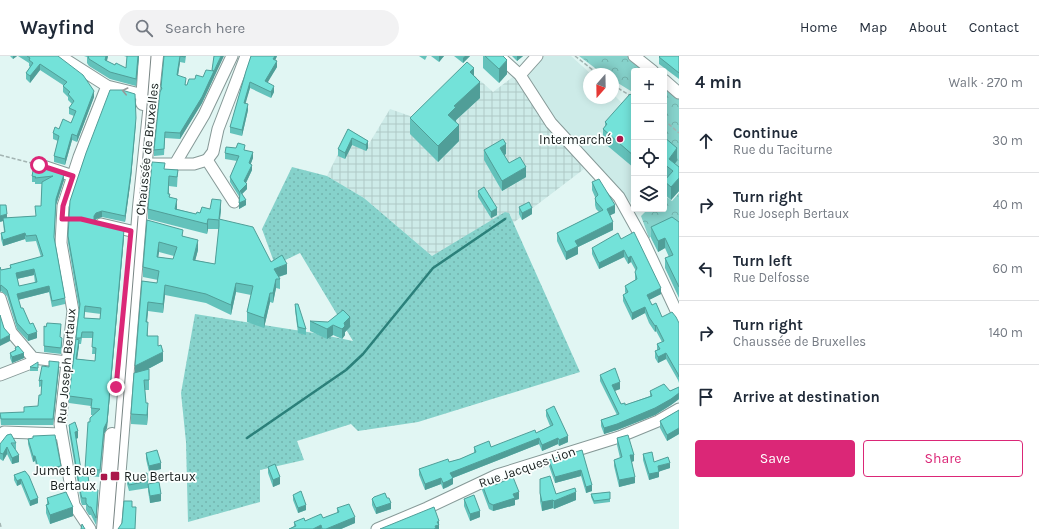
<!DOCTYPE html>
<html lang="en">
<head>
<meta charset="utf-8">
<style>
	body { margin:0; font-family:Karla,sans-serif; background:#f2f2f3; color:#1f2937 }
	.controls { position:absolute; right:12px; top:12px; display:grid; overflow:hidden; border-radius:4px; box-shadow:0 2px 10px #0003 }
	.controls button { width:36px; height:36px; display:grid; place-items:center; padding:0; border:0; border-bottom:1px solid #e0e1e3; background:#fff; color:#1f2937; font:20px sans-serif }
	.compass { position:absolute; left:583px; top:12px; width:36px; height:36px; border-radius:50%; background:#fff; box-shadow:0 2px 10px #0003; rotate:200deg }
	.stop { position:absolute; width:12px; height:12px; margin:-9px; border:3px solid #db2777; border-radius:50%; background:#fff }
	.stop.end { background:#db2777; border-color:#fff; box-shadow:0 1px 4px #0008 }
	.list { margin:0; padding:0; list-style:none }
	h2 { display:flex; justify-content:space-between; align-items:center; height:52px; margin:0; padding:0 16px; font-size:17px }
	h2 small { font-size:13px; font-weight:400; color:#747a83 }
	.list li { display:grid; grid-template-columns:26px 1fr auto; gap:12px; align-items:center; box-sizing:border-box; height:64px; padding:0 16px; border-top:1px solid #e0e1e3 }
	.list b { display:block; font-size:15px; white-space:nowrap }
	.list p { margin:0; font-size:13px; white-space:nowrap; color:#747a83 }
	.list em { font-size:13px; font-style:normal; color:#747a83 }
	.actions { display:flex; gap:8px; padding:12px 16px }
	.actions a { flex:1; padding:9px 0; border:1px solid #db2777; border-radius:4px; text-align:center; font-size:14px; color:#db2777 }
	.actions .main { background:#db2777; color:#fff }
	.icon { flex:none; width:22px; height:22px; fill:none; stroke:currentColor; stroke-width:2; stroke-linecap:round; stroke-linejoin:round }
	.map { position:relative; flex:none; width:679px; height:473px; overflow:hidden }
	header { display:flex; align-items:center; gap:24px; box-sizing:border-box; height:56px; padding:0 20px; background:#fff; border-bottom:1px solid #e0e1e3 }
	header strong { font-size:19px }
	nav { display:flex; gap:22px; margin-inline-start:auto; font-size:14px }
	.search { width:280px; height:36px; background:#f2f2f3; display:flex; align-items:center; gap:10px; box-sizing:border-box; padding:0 14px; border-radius:22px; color:#747a83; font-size:15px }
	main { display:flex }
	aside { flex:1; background:#fff }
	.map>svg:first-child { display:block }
</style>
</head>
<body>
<header>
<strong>Wayfind</strong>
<div class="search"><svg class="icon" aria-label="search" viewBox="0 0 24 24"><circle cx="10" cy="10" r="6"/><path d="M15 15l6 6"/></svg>Search here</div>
<nav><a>Home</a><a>Map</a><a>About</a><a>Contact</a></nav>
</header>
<main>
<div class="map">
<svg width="679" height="473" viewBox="0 0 679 473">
	<defs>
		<pattern id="industrial-grid" width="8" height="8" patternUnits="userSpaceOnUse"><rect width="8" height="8" fill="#cdebe8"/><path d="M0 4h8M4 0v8" fill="none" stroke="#afc9c6"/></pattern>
		<pattern id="grass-dots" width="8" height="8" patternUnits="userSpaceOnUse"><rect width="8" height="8" fill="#86d2cb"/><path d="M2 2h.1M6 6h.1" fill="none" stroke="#73b4ae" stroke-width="1.8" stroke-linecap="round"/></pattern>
		<pattern id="forest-crowns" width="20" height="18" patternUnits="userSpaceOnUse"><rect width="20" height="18" fill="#86d2cb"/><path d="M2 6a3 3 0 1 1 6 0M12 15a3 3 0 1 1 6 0" fill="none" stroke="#73b4ae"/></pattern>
	</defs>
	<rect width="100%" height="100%" fill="#e1f6f3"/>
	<path fill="#cdebe8" d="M543,0h28l20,18h-2v24h24v-4l21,21v91l-79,-88 -13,-18 -14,-25z"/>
	<path fill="url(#industrial-grid)" d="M465,11l28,25 21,-16 70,93 -71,54 -5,-9 -76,42 -68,-58 -37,-22 20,-40 20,11 23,-38 23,8z"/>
	<path fill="url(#grass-dots)" d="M292,111l35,9 37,22 68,58 73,-44 4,1 71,159 -162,50 -60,9 -7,-7 -54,17 7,19 -44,10v32l-72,20 -2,-80 -5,-49 14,-79 119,19 39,8 -53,-88 -25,12 -13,-36z"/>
	<g fill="url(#forest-crowns)">
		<path d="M579,0h55l19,15h-19v22l-21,-13v-6h-10z"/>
		<path d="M664,24l15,13v86l-9,-8 7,-10 -13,-12z"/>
		<path d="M679,137v38l-7,-5 -23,12 -8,-22 7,-7h16v-14l8,6z"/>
	</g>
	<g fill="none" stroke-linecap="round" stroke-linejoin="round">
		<path stroke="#2b807a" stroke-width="2.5" d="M247,382l99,-68 17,-16 70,-86 72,-49"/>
		<g stroke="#869997" stroke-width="13">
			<g id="minor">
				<path d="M60,0l47,30 37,9"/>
				<path d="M499,0l21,19 31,48 68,74 25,45 35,75"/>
				<path d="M634,0l19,15"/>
				<path d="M520,19l17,-19"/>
				<path d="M664,24l15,13"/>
				<path d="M207,104l6,-8 5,-23 28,-73"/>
				<path d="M150,108h25l29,-49 28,-59"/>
				<path d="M175,108h19l13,-4 27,42"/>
				<path d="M43,110l30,10"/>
				<path d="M101,168l30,7"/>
				<path d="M0,242l11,34 22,26 34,4"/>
				<path d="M0,319l31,-12 2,-5"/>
				<path d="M0,383l4,-7 57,2"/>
				<path d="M90,473l-16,-24 -14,-81 13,-113 -12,-68 2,-37 16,-49 28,-71"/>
				<path d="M377,473l50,-21 70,-33 122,-38 39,-16 21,-12"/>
			</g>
		</g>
		<g stroke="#869997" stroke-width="16">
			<g id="major">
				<path d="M143,47l3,-47"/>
				<path d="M104,473l8,-94"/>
				<path d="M114,473l26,-322 16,-151"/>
			</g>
		</g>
		<g stroke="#a3b4b2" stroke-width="1.5" stroke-dasharray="4 2" stroke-linecap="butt">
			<path d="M575,0l23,18"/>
			<path d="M613,29l21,13"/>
			<path d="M664,64l15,13"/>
			<path d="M0,99l35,9"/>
			<path d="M0,467l1,4"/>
		</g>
		<use href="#minor" stroke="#fff" stroke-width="11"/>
		<use href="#major" stroke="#fff" stroke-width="14"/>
		<path stroke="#788584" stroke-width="1" d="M113,473l38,-473"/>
	</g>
	<g fill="#63c2bb" fill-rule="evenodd">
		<path d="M10,0h7l-4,3z"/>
		<path d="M18,0h40l36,41 -17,45 -5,-2 -7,25 -11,-3v-6l4,-15 -5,-2v-6l6,-4 12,-6 3,-7 -5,-2v-6l3,-4 -4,-4v-3l-5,-5v-7l-23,-15 -10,13 -4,-4v-6l4,-6 -1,-1v-3z"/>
		<path d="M84,0h24l-1,5 8,4 11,3 1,-11 -3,-1h15l-3,30 -26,-7 -21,-13 -2,-3v-6z"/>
		<path d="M164,0h22l-1,7 -5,-1 -2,14 8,9h1l8,-6 8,-2 9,-6 2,-15v21l-12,26 -22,36 -15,-1 -1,17 -10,1v-6z"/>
		<path d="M251,0h26l-2,4 2,7 -10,15 7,10 -3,6 -21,-10 -5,15 3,7 -6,26 -12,-3v-6z"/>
		<path d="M419,0h8l-2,4z"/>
		<path d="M431,0h13l-5,6z"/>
		<path d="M454,0h16l-7,7z"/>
		<path d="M483,0h20l4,18 -8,9 -16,-15z"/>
		<path d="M512,0h11l-6,5z"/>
		<path d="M679,0v23l-20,-15v-7z"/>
		<path d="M474,20l6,22 -24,22 3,21 -21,21 -28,-28v-16z"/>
		<path d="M634,41v71l-31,-26v-13l2,-3v-4z"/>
		<path d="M136,68l-5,54 -6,44 -23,-5 -6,2 -1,2 4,3 25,13 -17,191 -3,6 -4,43 -12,-1 2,13 8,8 -2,28 -5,-10h-2l-3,-5v-5h-4l-1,-3 -12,-70v-7l9,13 -2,1 6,37h3v-7l5,-51 3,-3h-2v-9l-22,-3v-7l10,-88 -11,-65v-7zM85,256l16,2 -1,5 -16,-1zM82,282h11l-1,16h3v7l-18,-2 2,-15h2z"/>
		<path d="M348,73l20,12v7l-2,3 -14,-6 -7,14 -7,-3v-7z"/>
		<path d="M664,73l2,10 11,22 -2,3 4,3v24l-8,9 -7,-6v-13l3,-2 -3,-3z"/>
		<path d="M245,94l8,8 -3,6 2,6 -6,13 1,6 -5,5 4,11 -7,4 1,-11 -10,-16v-5l7,-16 -12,-2v-6z"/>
		<path d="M484,94l22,4 -2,1 5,8 17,14 -24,14 -18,-31z"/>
		<path d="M34,110l30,14 -8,25 -2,33 11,60v6l-13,3 -3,-15 -31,8 3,8 16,30 -9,3 -11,-12 -10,-33 -6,-5 -1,1 1,-22 9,-2v-3l31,-8 -5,-16 -10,1 -1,-3 -22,7 -2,-7v-6l3,-1 -1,-11 -3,1 7,-4 29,-2 5,-10 1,-22h-7v-2h-3v-6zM34,219l1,8 -16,3 -2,-7z"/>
		<path d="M165,113l13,1 -1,17 -8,-1v8l1,4 7,11 19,5 14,-5h11l-1,10 51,43 16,12 -8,3 1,2v10l-4,-1 -3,15 -3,-1 -6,26 -17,-6v-10l4,-17 -15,-3 -5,23 -25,-12 -41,-8 -2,18 -15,-2 -1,11 1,14 10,10 5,15 -17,9 3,10v10h-4l1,13 2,10 -1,12 -16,-1v-10l4,-41 7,-92 15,2 1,-3 -15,-3v-10l4,-47 36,16 15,14 -3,10 20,4 4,-35h-11l-1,5 -59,-15v-10zM159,196l15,4 -1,3 -15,-2z"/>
		<path d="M592,126l23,31 -5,2 3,15 -35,17v7l-12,6 -9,-19v-8l42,-21 -3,-3 -1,-4v-8l-3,-7z"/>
		<path d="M478,135l19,24 -6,3 -13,-21z"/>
		<path d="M519,151l13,7 -10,6 -3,-6z"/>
		<path d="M679,166v76l-14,-30v-10l4,-1 -4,-9 -7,4 -7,-14v-11z"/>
		<path d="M621,183l40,55 -12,6 3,5 10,12 17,6v60l-1,-3 -12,-21 -8,4 -3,-5v-7l2,-1v-6l5,-2 -6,-11 -1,1 -6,-9 -4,-10 -13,7 -9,-19v-6l3,-1 -1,-2v-6l10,-6v-8l1,-1 -5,-9 -3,2 -4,-7 -25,12 -7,-15v-6z"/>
		<path d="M295,248l11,25v6l-8,-2 -3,-23z"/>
		<path d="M310,265l40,6 -5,5v3l-3,4 -9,-4 -6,4 -17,-8z"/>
		<path d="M44,270l17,5 -1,6 2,7 -1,10 -17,-2z"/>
		<path d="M15,292l9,10 -12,5 -2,-5v-5l5,-3z"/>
		<path d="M30,311l8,1v3h-8z"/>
		<path d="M59,312l-6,57h-52l-1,-11 24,-2 14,-6 3,-11 1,-9 -3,1v-6z"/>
		<path d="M600,319l20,14 -6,2 7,13 4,1 25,-9v-5h20l9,-4v12l-8,6 -16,10 -38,15 -13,4 -3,-8v-6l16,-5 -17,-34z"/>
		<path d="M546,354l22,32 -9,4 -1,-2 -16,7 -3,-7 -86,34v6l-5,3 -5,2 -2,-5 -16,6 -6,-15v-6l30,-7 11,-3 14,-6v-6h17l45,-14 14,-7 -4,-10z"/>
		<path d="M679,354v24l-12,7 -7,-13v-7z"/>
		<path d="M617,382l17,23 -2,1 3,21 -16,4 -5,-21v-6l6,-2 -3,-13z"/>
		<path d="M28,383l33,27v6l-21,3 -3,-5 -2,-9 -2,1 -5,-18z"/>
		<path d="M16,387v6h-1l4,13 -7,2 -5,-10 -4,7 -3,-2v-15z"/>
		<path d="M582,394l10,41 -6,2 -5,-17 -26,7 -6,-17v-6z"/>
		<path d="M146,397l15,16 -12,3 -3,-13z"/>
		<path d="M643,398l11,8 16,6 -11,3v6l-10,3 -6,-20z"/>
		<path d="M268,411l12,17 -7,3 -5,-14z"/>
		<path d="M25,415l13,32 -8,3 -9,-22 -4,2 -3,-6v-5z"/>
		<path d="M127,422l21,3v3l13,17 -11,2 -2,-12v-3l-19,3 -2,-7z"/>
		<path d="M540,423l16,15 20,6 -22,9 -1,-1 -11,3 -2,-10z"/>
		<path d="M482,428l13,1 24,14 -4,1v5l-22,6 -4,-2 -7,-19z"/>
		<path d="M610,436v10l-16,2 -3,-7v-3z"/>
		<path d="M293,439l13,15 -8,3 -5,-13z"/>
		<path d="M47,442l26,18 -23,8 -4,-11v-8l1,-1z"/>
		<path d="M387,442l4,11 -15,5 -4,-9v-6z"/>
		<path d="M464,443l16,18 -10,4 -6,-15z"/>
		<path d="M337,452l18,15 -14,6h-52l5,-3v-4l29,-4 14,-5z"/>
	</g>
	<g fill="#509e98">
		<path d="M13,0h4l-4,3z"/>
		<path d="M106,0h2l-3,11v-7z"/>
		<path d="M138,0h1l-3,30v-7z"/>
		<path d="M180,0v6l-3,19v-6z"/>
		<path d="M221,0h3l-22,47 -22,36v-6l34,-62z"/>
		<path d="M275,0h2l-4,9v-6z"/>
		<path d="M439,0h5l-5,6z"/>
		<path d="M465,0h5l-7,7v-5z"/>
		<path d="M517,0h6l-6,5z"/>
		<path d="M507,4v14l-8,9v-14z"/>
		<path d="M277,5v6l-12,20v-6z"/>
		<path d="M40,8v6l-10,13v-7z"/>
		<path d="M474,12v16l-4,-12z"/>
		<path d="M250,26v6l-6,21v-6z"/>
		<path d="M480,26v16l-24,22v3l-8,-8 6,-9z"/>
		<path d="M274,30v6l-3,6v-6z"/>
		<path d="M94,35v6l-17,45v-6z"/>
		<path d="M248,48v6l-6,26v-6z"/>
		<path d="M136,62l-5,60 -6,44v-6z"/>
		<path d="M459,69v16l-21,21v-16z"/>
		<path d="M666,74v13l-2,2v-13z"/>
		<path d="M72,78v6l-7,25v-6z"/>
		<path d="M352,82v7l-7,14v-6z"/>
		<path d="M368,85v7l-2,3v-6z"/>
		<path d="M506,88v10l-6,4v-10z"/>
		<path d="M677,92v13l-7,8 -1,-10z"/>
		<path d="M253,96v6l-4,11v-6z"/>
		<path d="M252,109v5l-8,17v-6z"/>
		<path d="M526,111v10l-24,14v-10z"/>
		<path d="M64,118v6l-8,25 -2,38 2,-44z"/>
		<path d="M169,120v10l-1,17v-9z"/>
		<path d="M679,122v13l-8,9v-13z"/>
		<path d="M247,128v5l-7,7v-5z"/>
		<path d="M177,143v10l-1,7 -1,-7z"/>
		<path d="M221,144v9l-2,18v-8z"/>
		<path d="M246,144v5l-7,4v-6z"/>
		<path d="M615,149v8l-8,4v-8z"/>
		<path d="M497,152v7l-6,3v-6z"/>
		<path d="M532,152v6l-10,6v-7z"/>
		<path d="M102,155v6l-6,2 -2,4v-7l2,-3z"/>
		<path d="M7,158v6l-4,-2v3l-3,1v-6z"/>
		<path d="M208,163v10l-1,5v-10z"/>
		<path d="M613,166v8l-35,17v7l-12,6v-8l9,-11z"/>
		<path d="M124,174v7l-17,191 -3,6 -4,43 4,-49z"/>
		<path d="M25,177v6l-22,7v-6z"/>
		<path d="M665,182v10l-7,4v-11z"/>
		<path d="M198,184v10l-5,19v-9z"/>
		<path d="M159,186v10l-2,14v-9z"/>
		<path d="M624,194v7l-25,12v-6z"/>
		<path d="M631,200v6l-3,2v-6z"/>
		<path d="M287,208v10l-13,4v-9z"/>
		<path d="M34,213v6l-18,4v-6z"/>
		<path d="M276,223v9l-3,15v-10z"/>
		<path d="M236,227v9l-5,23v-10z"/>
		<path d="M1,229v6l-1,1v-6z"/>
		<path d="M165,229v10l-2,18v-9z"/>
		<path d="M49,230v6l-32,8v-6z"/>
		<path d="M661,232v6l-14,7v-6z"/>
		<path d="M270,237v9l-6,26v-10z"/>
		<path d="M148,246v9l-2,20v-9z"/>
		<path d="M645,251v6l-13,7v-7z"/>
		<path d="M350,261v10l-5,5v3l-3,4v-10l2,-6z"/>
		<path d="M333,269v10l-6,4v-10z"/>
		<path d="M656,269v6l-1,1v-6z"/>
		<path d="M37,276v6l-9,3v-6z"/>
		<path d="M10,279v6l-10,5v-6z"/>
		<path d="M79,284v6l-3,20v-7z"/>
		<path d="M163,296v9l-28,15v-10z"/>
		<path d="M24,297v5l-12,5v-6z"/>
		<path d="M666,297v6l-8,4v-6z"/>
		<path d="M59,306v6l-6,57v-6z"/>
		<path d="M620,326v7l-8,3v-7z"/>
		<path d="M679,337v6l-8,6 -16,10 -38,15 -13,4v-6z"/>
		<path d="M148,347v10l-1,12v-10z"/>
		<path d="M679,372v6l-12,7v-6z"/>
		<path d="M78,375v7l-3,1v-7z"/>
		<path d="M568,380v6l-9,4v-6z"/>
		<path d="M539,382v6l-89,35v-6z"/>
		<path d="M558,382v6l-16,7v-6z"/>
		<path d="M7,391v7l-4,7v-7z"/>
		<path d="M19,399v7l-7,2v-6z"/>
		<path d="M630,399h4v6l-4,1z"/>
		<path d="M33,400h2v5l-2,1z"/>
		<path d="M161,407v6l-12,3v-6z"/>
		<path d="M670,407v5l-12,4v-6z"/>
		<path d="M581,414v6l-26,7v-6z"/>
		<path d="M659,416v5l-10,3v-6z"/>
		<path d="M280,421v7l-7,3v-7z"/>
		<path d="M635,421v6l-16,4v-7z"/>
		<path d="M441,422v6l-16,6v-6z"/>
		<path d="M453,422v6l-10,5v-6z"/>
		<path d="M21,423v5l-4,2v-5z"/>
		<path d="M592,429v6l-6,2v-6z"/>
		<path d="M98,434v7l-2,28v-7z"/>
		<path d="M519,436v7l-4,1v5l-22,6v-6l20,-11z"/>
		<path d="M576,436v8l-22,9v-8z"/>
		<path d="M161,438v7l-11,2v-7z"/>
		<path d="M38,442v5l-8,3v-5z"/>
		<path d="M553,444v8l-11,3v-9z"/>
		<path d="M391,447v6l-15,5v-6z"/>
		<path d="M306,449v5l-8,3v-5z"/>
		<path d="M73,451v9l-23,8v-9z"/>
		<path d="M480,455v6l-10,4v-7z"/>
		<path d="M355,461v6l-14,6h-15z"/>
		<path d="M439,465v8h-5l3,-7z"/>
		<path d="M321,469v4h-8z"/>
	</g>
	<g fill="#73e2d9" stroke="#509e98" fill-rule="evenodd">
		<path d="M27,0h31l25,19 11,16 -17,45 -5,-2 -7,25 -11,-3 5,-20 -6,-3 2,-6 4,2 4,-10 8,4 5,-12 -7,-3 5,-7 -6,-7 2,-2 -7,-6 4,-4 -27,-18 -10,12 -4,-3 7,-10 -4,-3 1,-2z"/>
		<path d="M88,0h18l-1,4 10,5 1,-2 10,5 1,-12h11l-2,23 -26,-7 -21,-13z"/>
		<path d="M164,0h21v1l-5,-1 -3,19 9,3 -1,7h2l2,-6h6l1,-4 7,2 3,-7 8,1 -12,26 -22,36 -15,-1 -1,17 -10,1 6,-58 2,-4 -1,-1z"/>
		<path d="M214,0h7l-7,15 -2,-1z"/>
		<path d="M251,0h24l-2,3 4,2 -12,20 9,5 -3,6 -21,-10 -6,21 4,1 -6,26 -12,-3 16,-56z"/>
		<path d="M485,0h18l4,4 -8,9z"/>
		<path d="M660,0h19v17l-20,-16z"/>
		<path d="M467,6l7,6 -4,4 10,10 -26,24 2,1 -8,8 11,10 -21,21 -28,-28z"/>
		<path d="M110,34h12l13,4 1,24 -5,54 -6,44 -23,-5 -6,2 -2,3v4l5,4 25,6 -17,192 -3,6 -4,42 -15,-1 3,-47h2v-4l10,-9 -9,-1 1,-9 -23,-3 7,-57 3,1 -3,19 19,2 1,-13 -4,-1 1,-15h-11l-1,6h-5l4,-34 -12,-68 2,-35 16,-48zM85,250l16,2 -1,11 -16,-1z"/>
		<path d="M630,38l4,3v59l-31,-27 4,-5 -2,-2z"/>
		<path d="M348,73l20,12 -2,4 -14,-7 -7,15 -7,-4z"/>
		<path d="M664,81l13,11 -8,11 10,8v11l-8,9 -7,-6 9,-10 -9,-7z"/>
		<path d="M503,83l3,5 -6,4 9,15 11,-6 6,10 -24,14 -18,-31z"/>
		<path d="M238,87l7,2 -1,5 9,2 -4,11 3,2 -8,16 3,3 -7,7 6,9 -7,3 1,-10 -10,-16 9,-21 -14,-3 1,-6 10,1z"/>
		<path d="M152,106l13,1 -1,6 14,1 -1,7 -8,-1 -1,18h2l-1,3 8,2 -2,10 21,5 1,-2 3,1 2,-6 8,2 2,-10 9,1 -2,19 34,8 18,35 11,-7 5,9 -13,5 6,10h-4l-3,14h-3l-6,25 -17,-6 6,-26 -17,-3 -5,22 -25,-11 -41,-9 -2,19 -15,-2 -2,20h2l-1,14h11v10l3,-1 2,7 -28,14 7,-85 15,2 2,-12 -16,-4 4,-47 36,10 -1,6 16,4 -5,20 22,4 4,-38v-6l-11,-1 -1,5 -59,-15zM159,186l18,5 -4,12 -16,-2z"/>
		<path d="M38,109l26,9 -8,25 -2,38 11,61 -13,3 -3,-15 -32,8 4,14h2l7,16 3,-1 4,9 -9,3 -11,-12 -10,-33 -6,-5 -1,1v-19l1,3 10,-2 -1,-3 33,-9 -7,-21 -10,1 -1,-3 -22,7 -2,-7 4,-1 -2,-14 33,-2 -1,-10h6l1,-24 11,-6 -18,2 1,-1 -4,-1 2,-10 4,1zM34,213l3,13 -18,4 -3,-13z"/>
		<path d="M599,123l16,26 -8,4 6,13 -38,19 3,5 -12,6 -9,-19 46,-23 -7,-8 -1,-4 3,-3 -6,-13z"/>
		<path d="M484,131l13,21 -6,4 -13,-21z"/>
		<path d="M529,146l3,6 -10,5 -3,-6z"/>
		<path d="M0,149h6l1,9 -7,2z"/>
		<path d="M672,161l7,5v65l-14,-29 8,-3 -8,-17 -7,3 -7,-14z"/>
		<path d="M634,176l27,56 -14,7 5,10 4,-2 6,14 10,-5 4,5 3,6v54l-1,-3 -12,-21 -8,4 -3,-6 5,-2 -3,-5 7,-3 -8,-16 -1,1 -6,-9 -4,-10 -13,6 -9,-18 5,-3 -3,-6 12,-7 -2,-7 2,-4 -6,-12 -3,2 -4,-8 -25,13 -7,-15 26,-15 3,6z"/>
		<path d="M295,248h3l8,25 -8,-2z"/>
		<path d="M343,254l7,7 -6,6 1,3 -3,3 -9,-4 -6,4 -17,-8 18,1z"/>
		<path d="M0,259l4,13 6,7 -10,5z"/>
		<path d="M47,267l14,1 -1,13 2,1 -1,10 -17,-2v-20l2,1z"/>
		<path d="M18,290l6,7 -12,4 -2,-4 6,-3 -1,-2z"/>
		<path d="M49,305l10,1 -6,57h-52l-1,-6 24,-1v-5l14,-1 1,-11h2l1,-15 -3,1 3,-15 7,1z"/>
		<path d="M38,306v6l-8,-1z"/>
		<path d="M615,312l5,14 -8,3 9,19 4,-1v2l27,-9 -2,-5 14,-7 6,7 9,-4v6l-8,6 -16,9 -38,16 -13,4 -3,-8 18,-6 -19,-39z"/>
		<path d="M149,313v11h-5l2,23h2l-1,12 -16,-1 3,-41z"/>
		<path d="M554,350l14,30 -9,4 -1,-2 -16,7 -3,-7 -89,35 3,5 -5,3 -5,2 -2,-5 -16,6 -6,-15 29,-10 1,3 11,-3 16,-7 -2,-5 15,-6 2,6 44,-17 1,3 17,-8 -7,-15z"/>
		<path d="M679,354v18l-12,7 -7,-14z"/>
		<path d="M75,366l3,9 -3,1 7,44h6l2,13 8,1 -2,28 -5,-11h-2l-3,-4v-5h-4l-1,-3 -12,-70z"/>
		<path d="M11,378l5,9h-5l8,12 -7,3 -5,-11 -4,7 -3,-1v-9l7,-9z"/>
		<path d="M55,379l6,31 -21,4 -3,-6 -2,-8h-2l-5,-17 5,-1v-2z"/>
		<path d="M628,379l6,20h-4l5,22 -16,3 -5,-20 8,-3 -5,-19z"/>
		<path d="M157,394l4,13 -12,3 -3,-13z"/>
		<path d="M582,394l10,35 -6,2 -5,-17 -26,7 -6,-17z"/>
		<path d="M652,396l2,10 14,-5 2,6 -12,3 1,6 -10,2 -6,-20z"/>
		<path d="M275,408l5,13 -7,3 -5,-13z"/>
		<path d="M25,415l4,5 9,22 -8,3 -9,-22 -4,2 -3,-6z"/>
		<path d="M147,417l1,8 -19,4 -2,-7z"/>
		<path d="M550,420l6,18 19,-6 1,4 -22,9 -1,-1 -11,2 -2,-9v-14z"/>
		<path d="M513,421l6,15 -6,2 2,4 -22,7 -4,-2 -7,-19 11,-5 2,6z"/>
		<path d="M159,426l2,12 -11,2 -2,-12z"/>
		<path d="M301,435l5,14 -8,3 -5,-13z"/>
		<path d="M66,436l7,15 -23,8 -4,-10 3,-1 -2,-6z"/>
		<path d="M610,436v7l-16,2 -3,-7z"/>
		<path d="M385,437l2,5h2l2,5 -15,5 -4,-9 2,-2z"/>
		<path d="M474,439l6,16 -10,3 -6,-15z"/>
		<path d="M124,445h8v6h4l-1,22h-17l4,-6z"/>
		<path d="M349,448l6,13 -29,12h-4l-1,-4 -8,4h-24l7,-3 -2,-4 10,-4 1,3 16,-7 2,4 16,-6 -2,-4z"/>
		<path d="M434,451l5,14 -2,1 2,3 -4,1 1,2 -2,1h-54z"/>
		<path d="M82,468l3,5h-4z"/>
	</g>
	<defs><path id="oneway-chevron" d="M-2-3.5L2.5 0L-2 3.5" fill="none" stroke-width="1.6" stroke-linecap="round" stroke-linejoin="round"/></defs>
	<use stroke="#969999" href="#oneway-chevron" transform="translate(125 35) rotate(-167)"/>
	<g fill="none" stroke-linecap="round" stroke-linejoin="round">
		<path stroke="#db2777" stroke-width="5" d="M39,109l34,11 -10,30 -1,13h19l50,12 -15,156"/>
	</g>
	<g fill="#aa174a" stroke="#fbfffe" stroke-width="1.5">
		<circle cx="620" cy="83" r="4"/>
		<rect x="110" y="415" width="10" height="10" rx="2"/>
		<rect x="100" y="417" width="8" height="8" rx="2"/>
	</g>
	<g text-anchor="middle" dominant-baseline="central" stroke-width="3.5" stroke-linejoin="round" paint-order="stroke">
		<g font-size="13" fill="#161d1c" stroke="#fbfffe" text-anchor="end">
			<text x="612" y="83">Intermarché</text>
			<text x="96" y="414">Jumet Rue<tspan x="96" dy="15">Bertaux</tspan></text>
			<text x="124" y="420" text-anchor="start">Rue Bertaux</text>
		</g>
		<g font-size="13" fill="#161d1c" stroke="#fbfffe">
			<text transform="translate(147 93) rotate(-84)">Chaussée de Bruxelles</text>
			<text transform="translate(66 310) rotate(-85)">Rue Joseph Bertaux</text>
			<text transform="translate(527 411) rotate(-19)">Rue Jacques Lion</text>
		</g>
	</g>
</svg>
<div class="controls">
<button>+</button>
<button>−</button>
<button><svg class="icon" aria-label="locate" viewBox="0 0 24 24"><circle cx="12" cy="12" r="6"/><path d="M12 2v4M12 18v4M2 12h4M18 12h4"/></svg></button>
<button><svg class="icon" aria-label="layers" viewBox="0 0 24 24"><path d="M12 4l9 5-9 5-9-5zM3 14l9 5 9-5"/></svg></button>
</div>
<svg class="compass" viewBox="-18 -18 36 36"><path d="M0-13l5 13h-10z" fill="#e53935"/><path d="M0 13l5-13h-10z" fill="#747a83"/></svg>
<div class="stop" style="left:39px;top:109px"></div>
<div class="stop end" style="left:116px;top:331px"></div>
</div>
<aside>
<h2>4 min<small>Walk · 270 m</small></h2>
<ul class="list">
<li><svg class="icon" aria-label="ahead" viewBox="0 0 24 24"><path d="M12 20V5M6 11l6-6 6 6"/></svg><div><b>Continue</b><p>Rue du Taciturne</p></div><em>30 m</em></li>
<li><svg class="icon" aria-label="right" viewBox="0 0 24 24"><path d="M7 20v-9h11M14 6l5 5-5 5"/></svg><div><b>Turn right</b><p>Rue Joseph Bertaux</p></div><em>40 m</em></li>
<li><svg class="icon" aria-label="left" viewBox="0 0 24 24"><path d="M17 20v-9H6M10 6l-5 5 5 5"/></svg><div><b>Turn left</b><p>Rue Delfosse</p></div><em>60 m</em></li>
<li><svg class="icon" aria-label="right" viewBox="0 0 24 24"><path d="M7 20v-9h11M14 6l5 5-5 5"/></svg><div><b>Turn right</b><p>Chaussée de Bruxelles</p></div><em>140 m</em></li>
<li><svg class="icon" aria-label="arrive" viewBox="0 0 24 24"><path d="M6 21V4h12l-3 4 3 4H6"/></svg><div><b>Arrive at destination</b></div></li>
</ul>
<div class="actions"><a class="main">Save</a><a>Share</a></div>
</aside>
</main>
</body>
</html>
